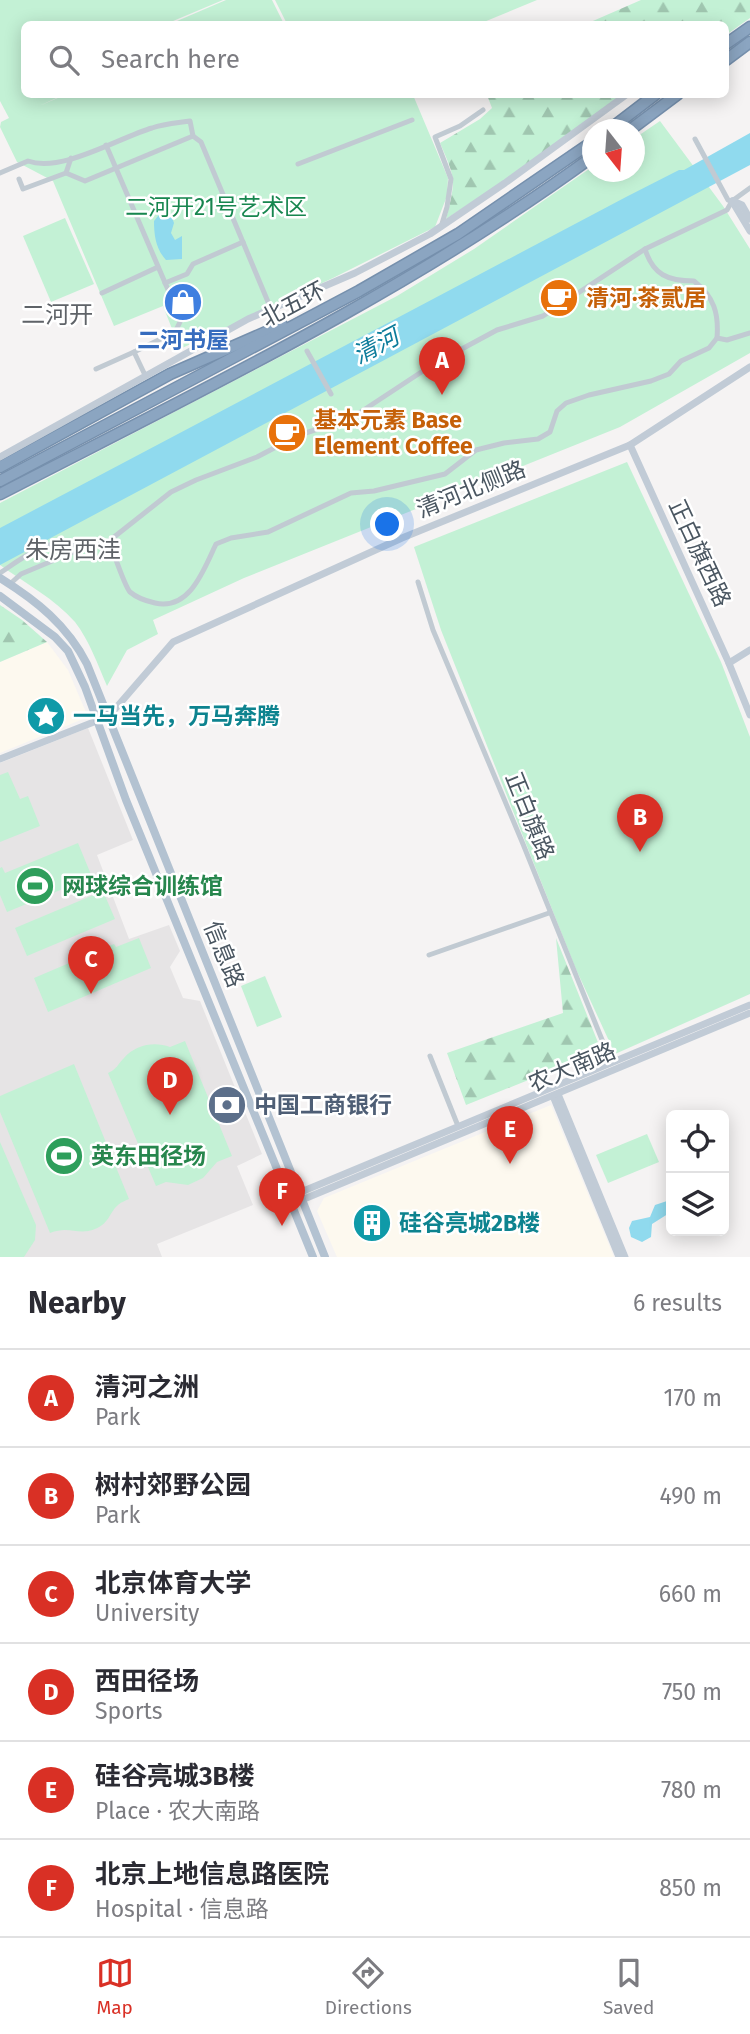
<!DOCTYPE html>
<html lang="en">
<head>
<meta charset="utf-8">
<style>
	body { margin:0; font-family:"Fira Sans","Noto Sans SC",sans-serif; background:#f7f7f7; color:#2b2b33 }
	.controls { position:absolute; right:21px; bottom:21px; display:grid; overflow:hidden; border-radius:10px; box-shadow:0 4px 18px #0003 }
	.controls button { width:63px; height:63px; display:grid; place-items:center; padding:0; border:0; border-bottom:2px solid #e1e1e2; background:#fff; color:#2b2b33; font:35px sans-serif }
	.compass { position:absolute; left:582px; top:119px; width:63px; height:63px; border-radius:50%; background:#fff; box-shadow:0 4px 18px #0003; rotate:163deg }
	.you { position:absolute; left:388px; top:525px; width:24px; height:24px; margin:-18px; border:5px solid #fff; border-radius:50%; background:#1a73e8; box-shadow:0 0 0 10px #1a73e833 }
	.badge { display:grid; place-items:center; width:46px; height:46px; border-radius:50%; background:#d93025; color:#fff; font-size:23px; font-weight:700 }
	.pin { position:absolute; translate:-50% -58px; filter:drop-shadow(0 2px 4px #0008) }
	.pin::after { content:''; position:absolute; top:37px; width:24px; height:21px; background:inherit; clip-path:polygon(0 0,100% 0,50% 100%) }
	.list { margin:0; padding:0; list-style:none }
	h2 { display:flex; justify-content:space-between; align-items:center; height:91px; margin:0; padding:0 28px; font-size:30px }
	h2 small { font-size:23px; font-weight:400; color:#7c7c81 }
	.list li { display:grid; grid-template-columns:46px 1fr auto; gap:21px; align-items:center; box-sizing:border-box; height:98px; padding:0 28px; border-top:2px solid #e1e1e2 }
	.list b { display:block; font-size:26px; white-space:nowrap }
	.list p { margin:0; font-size:23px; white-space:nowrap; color:#7c7c81 }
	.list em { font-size:23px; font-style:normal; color:#7c7c81 }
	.icon { flex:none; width:38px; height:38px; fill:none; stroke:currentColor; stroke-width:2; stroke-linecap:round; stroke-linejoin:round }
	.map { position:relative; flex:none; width:750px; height:1257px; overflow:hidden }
	.search { position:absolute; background:#fff; box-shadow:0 4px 18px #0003; left:21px; right:21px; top:21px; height:77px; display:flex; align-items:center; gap:18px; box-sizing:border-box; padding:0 24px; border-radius:10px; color:#7c7c81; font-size:26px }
	.sheet { height:679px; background:#fff }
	nav { display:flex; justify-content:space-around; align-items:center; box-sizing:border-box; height:98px; border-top:2px solid #e1e1e2; background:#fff; font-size:19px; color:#7c7c81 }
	nav a { display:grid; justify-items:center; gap:4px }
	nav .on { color:#d93025 }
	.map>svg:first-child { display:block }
</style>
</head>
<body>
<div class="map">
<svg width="750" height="1257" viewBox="0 0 750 1257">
	<defs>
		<pattern id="forest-firs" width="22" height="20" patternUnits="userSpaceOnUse" patternTransform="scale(1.75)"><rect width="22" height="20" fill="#c3f1d5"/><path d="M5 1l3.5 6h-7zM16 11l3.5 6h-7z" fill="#a0c6b0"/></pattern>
	</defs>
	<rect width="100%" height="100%" fill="#f5f3f3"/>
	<g fill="#fdf9ef">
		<path d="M47,642l21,28 20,47 -88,36v-91z"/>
		<path d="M551,1105l63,152h-277l-20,-46 7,-13z"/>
	</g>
	<path fill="#e6e4e5" d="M88,728l45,112 -36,15 32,84 40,-14 11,26 -10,16 13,31 17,3 62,153 -25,12 16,39 -96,39 5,13h-162v-494z"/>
	<g fill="url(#forest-firs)">
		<path d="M641,0h109v18l-24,17v-11h-140z"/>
		<path d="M487,95h135l-120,87 -56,37c10,-40 10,-39 -6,-76l40,-24 12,-11z"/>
		<path d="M0,605l22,15 25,22 -47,20z"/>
		<path d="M556,938l43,107 -1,7 -132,53 -19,-52 116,-40z"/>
	</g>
	<g fill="#c3f1d5">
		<path d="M0,0h223l-57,24h-142v70l39,1 -24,11 28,-12 346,1 35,83 -1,18 -12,31 -102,51 -153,71 -17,-43 -49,20 -61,-145 -36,-19 -17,-35 1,-5 8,-4 -9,-17z"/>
		<path d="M226,0h46l12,24h-114z"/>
		<path d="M275,0h262l-58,24h-192z"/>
		<path d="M660,121l63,85 27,43v104l-130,74 -376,151 -91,42 5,14 -31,16 -20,36c-9,-21 -18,-46 -32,-64 -20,-23 -50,-39 -75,-57v-62l397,-207 77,-47 118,-82v5h42l1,-34z"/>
		<path d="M65,218l29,66 -43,18 -28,-66z"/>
		<path d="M627,462l94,200 29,75v257l-135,60 -40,-87 -134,-337 -27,-83z"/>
		<path d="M8,772l12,27 8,-3 12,30 -40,16v-67z"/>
		<path d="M78,843l14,34 -85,35 -7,-17v-27l2,-1 3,6z"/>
		<path d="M103,891l12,28 -88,37 -12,-28z"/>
		<path d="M139,938l12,30 -103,44 -14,-34 80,-34 2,3z"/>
		<path d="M265,976l17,41 -25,10 -16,-41z"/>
		<path d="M185,1041l47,115 -15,6 -14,16 -15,7 -22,-3 -10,4 -48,-113c9,-4 9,-8 16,-15 11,-13 30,-17 46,-11z"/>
		<path d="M74,1064l55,135c-4,2 -8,3 -11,6 -9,8 -9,19 -23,24 -18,7 -25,-4 -45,4l-50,-121v-16z"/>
		<path d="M647,1134l12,28 -51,21 -12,-28z"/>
		<path d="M0,1142l36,83 -1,15 -11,17h-24z"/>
	</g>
	<g fill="#90daee">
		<path d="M750,133v32l-750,400v-37l626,-331 53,-27h5z"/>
		<path d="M162,211l9,4 3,8 -3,10 4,7 7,-4v23l-16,1c-10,-11 -12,-24 -12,-39z"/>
		<path d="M667,1201l4,1v10l-19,12 -1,13 -9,5 -11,-5 -2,-9 3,-7 18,-4 5,-12z"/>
	</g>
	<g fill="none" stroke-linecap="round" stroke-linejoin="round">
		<g stroke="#7690ad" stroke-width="13">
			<g id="highway">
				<path d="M726,44l24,-17"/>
				<path d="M726,60l24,-18"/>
				<path d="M609,130l47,-36"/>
				<path d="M630,130l48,-36"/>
				<path d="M0,467l170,-93 112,-49"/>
				<path d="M0,481l359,-190 99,-57 134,-92"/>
				<path d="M0,494c202,-104 409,-203 592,-337"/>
			</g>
		</g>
		<g stroke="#c1cad2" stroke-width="5">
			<path d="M695,139l33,61 4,1"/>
			<path d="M106,145l75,175 -6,12 -41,20 11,23"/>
			<path d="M298,164l114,-44"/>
			<path d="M0,173l28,-12c34,12 90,-23 124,-33 12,-4 25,-5 38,-7l3,15 8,6 70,167"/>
			<path d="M66,173l19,8 108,-45"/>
			<path d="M19,179l4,10 43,-16 5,-15"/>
			<path d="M441,227l6,-20 4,-28 -16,-42 25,-11 23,-16"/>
			<path d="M645,249c8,26 23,32 49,32 20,16 25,32 23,57l10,2 23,-7"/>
			<path d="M165,283l22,-9 6,-10 50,-22"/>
			<path d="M102,293l56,-26"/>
			<path d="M307,351l24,43"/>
			<path d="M96,369l38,-17"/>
			<path d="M109,541c5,12 15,44 21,51 7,6 16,9 25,11 35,8 49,-34 61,-59l15,-6 37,-6 83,-39 23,-2 71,-17 31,-24 28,-7 34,-4 12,-7 7,-21 9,-8 23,-8 62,-14 18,-7 12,-13 28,-13 8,-10"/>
			<path d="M0,573c24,-16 55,-42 83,-24"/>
			<path d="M418,582l15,48 90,214 88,218"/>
			<path d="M10,584l11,-10 55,-23 33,-10 62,-49 25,-12 61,-23 42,-22 51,-16 82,-54 65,-35 46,-14 102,-67 82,-39 5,-9 18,-13"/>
			<path d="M429,955l120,-42"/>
			<path d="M430,1056l28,70"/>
		</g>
		<g stroke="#c1cbd6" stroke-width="7">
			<path d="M732,201l18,30"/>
			<path d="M733,201l9,4 8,14"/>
			<path d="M630,445l98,216 22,54"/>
			<path d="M0,457l248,-138 107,-46 75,-39 75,-51 121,-88"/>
			<path d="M729,663l21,-13"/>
			<path d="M0,759l109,-43 64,-74 229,-104 228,-93 120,-78"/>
			<path d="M558,1094l67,163"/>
			<path d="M553,1096l66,161"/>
			<path d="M289,1197l461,-192"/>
			<path d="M292,1204l458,-191"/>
		</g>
		<g stroke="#b3c2d1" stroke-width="8">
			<path d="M0,578c37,23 67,47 87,86l238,593"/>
			<path d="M0,596l55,41 13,14 17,36 41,113 187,457"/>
		</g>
		<use href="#highway" stroke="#8ba5c1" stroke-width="10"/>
	</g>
	<defs>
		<g id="cafe-disc" transform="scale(2.0125)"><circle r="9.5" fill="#e8710a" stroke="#fff"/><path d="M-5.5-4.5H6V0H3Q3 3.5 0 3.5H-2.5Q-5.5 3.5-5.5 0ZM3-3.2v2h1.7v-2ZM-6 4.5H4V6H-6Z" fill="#fff"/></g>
		<g id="shop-disc" transform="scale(2.0125)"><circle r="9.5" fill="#3f7fe0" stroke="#fff"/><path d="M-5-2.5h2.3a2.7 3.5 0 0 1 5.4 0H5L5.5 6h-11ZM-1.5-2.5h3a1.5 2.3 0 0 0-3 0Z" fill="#fff"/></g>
		<g id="sight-disc" transform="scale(2.0125)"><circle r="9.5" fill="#0f9aa8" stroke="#fff"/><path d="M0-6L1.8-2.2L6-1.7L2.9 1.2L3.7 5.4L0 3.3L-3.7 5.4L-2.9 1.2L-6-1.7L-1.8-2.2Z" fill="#fff"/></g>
		<g id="stadium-disc" transform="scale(2.0125)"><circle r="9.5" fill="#2e9e5b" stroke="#fff"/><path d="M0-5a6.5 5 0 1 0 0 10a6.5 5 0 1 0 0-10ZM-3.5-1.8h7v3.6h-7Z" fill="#fff"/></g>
		<g id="bank-disc" transform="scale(2.0125)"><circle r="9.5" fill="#5c6f8a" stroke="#fff"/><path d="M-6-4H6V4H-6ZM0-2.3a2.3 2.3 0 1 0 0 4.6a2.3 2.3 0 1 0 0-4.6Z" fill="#fff"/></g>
		<g id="building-disc" transform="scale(2.0125)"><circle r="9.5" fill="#0f9aa8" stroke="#fff"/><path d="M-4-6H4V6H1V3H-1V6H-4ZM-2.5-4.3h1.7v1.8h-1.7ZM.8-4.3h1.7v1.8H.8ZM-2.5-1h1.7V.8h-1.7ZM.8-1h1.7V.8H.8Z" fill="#fff"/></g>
	</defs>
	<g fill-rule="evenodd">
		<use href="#cafe-disc" x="559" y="298"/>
		<use href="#shop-disc" x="183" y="302"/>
		<use href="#cafe-disc" x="287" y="433"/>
		<use href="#sight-disc" x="46" y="716"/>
		<use href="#stadium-disc" x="35" y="886"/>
		<use href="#bank-disc" x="227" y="1105"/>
		<use href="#stadium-disc" x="64" y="1156"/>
		<use href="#building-disc" x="372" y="1223"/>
	</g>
	<g text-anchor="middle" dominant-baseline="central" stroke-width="5" stroke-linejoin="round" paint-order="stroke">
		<g font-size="23" fill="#17864f" stroke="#fff">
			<text x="216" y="207">二河开21号艺术区</text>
		</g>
		<g font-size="23" font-weight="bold" fill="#c56008" stroke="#fff" text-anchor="start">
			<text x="586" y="298">清河·茶贰居</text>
			<text x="314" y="420">基本元素 Base<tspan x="314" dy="26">Element Coffee</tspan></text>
		</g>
		<g font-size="23" fill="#4a5661" stroke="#fff">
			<text transform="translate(293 304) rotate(-28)">北五环</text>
			<text transform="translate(471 489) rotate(-22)">清河北侧路</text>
			<text transform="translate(700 553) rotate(65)">正白旗西路</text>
			<text transform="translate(530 816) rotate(68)">正白旗路</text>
			<text transform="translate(224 954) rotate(68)">信息路</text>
			<text transform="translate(572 1067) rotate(-23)">农大南路</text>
		</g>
		<g font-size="23" font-weight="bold" fill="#366cbe" stroke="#fff">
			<text x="183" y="340">二河书屋</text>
		</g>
		<g font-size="23" font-weight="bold" fill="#0d838f" stroke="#fff" text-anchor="start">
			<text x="73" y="716">一马当先，万马奔腾</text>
			<text x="399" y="1223">硅谷亮城2B楼</text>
		</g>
		<g font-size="23" font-weight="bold" fill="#27864d" stroke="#fff" text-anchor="start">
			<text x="62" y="886">网球综合训练馆</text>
			<text x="91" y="1156">英东田径场</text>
		</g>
		<g font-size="23" font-weight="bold" fill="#4e5e75" stroke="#fff" text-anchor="start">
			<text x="254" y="1105">中国工商银行</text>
		</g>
		<g font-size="24" fill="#5f6368" stroke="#fff">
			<text x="57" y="315">二河开</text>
			<text x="73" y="550">朱房西洼</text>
		</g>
		<g font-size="24" font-style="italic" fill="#0c7c9b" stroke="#fff">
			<text transform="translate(376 346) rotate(-28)">清河</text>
		</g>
	</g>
</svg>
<div class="controls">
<button><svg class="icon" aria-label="locate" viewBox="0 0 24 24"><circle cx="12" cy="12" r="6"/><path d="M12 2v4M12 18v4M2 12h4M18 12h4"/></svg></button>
<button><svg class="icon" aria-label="layers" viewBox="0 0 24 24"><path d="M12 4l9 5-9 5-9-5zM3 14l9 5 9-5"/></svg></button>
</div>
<svg class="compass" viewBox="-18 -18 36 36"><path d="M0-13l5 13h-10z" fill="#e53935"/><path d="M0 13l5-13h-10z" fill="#7c7c81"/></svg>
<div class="you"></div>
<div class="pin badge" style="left:442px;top:395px">A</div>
<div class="pin badge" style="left:640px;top:852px">B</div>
<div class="pin badge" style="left:91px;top:994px">C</div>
<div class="pin badge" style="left:170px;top:1115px">D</div>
<div class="pin badge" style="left:510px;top:1164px">E</div>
<div class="pin badge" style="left:282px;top:1226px">F</div>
<div class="search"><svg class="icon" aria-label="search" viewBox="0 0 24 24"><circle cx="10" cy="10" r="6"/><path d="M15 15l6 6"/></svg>Search here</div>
</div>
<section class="sheet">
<h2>Nearby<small>6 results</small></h2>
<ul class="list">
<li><span class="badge">A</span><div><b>清河之洲</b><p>Park</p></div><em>170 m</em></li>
<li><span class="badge">B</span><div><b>树村郊野公园</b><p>Park</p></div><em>490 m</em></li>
<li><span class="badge">C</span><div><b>北京体育大学</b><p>University</p></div><em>660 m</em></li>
<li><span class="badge">D</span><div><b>西田径场</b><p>Sports</p></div><em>750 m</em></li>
<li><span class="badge">E</span><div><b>硅谷亮城3B楼</b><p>Place · 农大南路</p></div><em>780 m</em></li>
<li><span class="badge">F</span><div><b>北京上地信息路医院</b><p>Hospital · 信息路</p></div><em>850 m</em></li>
</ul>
</section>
<nav>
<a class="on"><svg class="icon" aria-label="map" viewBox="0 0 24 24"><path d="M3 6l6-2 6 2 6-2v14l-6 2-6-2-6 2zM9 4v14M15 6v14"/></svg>Map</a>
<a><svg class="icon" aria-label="directions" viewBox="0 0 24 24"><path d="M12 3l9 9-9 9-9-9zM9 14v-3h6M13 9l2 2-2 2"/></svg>Directions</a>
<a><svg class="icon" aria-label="saved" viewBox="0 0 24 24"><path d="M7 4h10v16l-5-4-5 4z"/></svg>Saved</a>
</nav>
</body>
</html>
